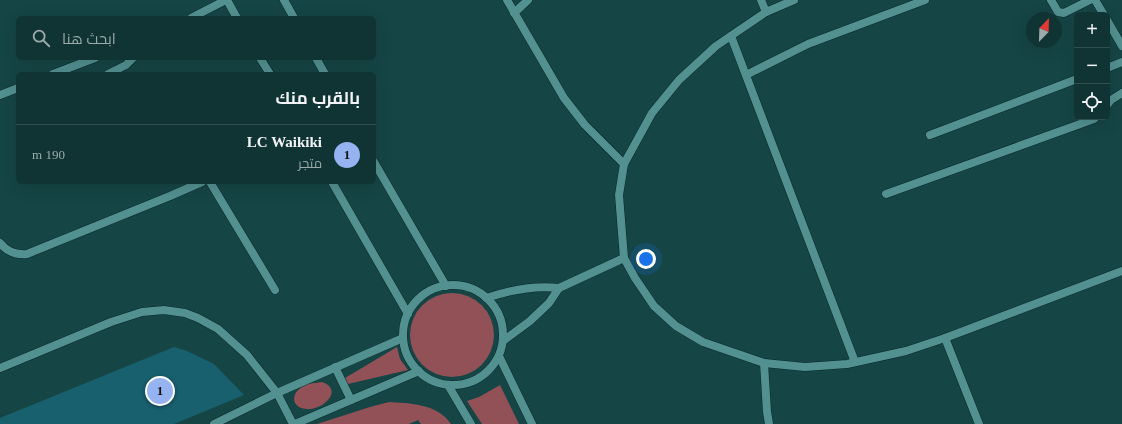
<!DOCTYPE html>
<html lang="ar">
<head>
<meta charset="utf-8">
<style>
	body { margin:0; font-family:"Times New Roman",Cairo,serif; background:#1e3f40; color:#f1f3f6; direction:rtl }
	.controls { position:absolute; right:12px; top:12px; display:grid; overflow:hidden; border-radius:6px; box-shadow:0 4px 16px #0002 }
	.controls button { width:36px; height:36px; display:grid; place-items:center; padding:0; border:0; border-bottom:1px solid #304f4f; background:#103434; color:#f1f3f6; font:20px sans-serif }
	.compass { position:absolute; left:1026px; top:12px; width:36px; height:36px; border-radius:50%; background:#103434; box-shadow:0 4px 16px #0002; rotate:23deg }
	.you { position:absolute; left:646px; top:259px; width:14px; height:14px; margin:-10px; border:3px solid #fff; border-radius:50%; background:#1a73e8; box-shadow:0 0 0 6px #1a73e833 }
	.badge { display:grid; place-items:center; width:26px; height:26px; border-radius:50%; background:#95b2f1; color:#111; font-size:13px; font-weight:700 }
	.pin { position:absolute; translate:-50% -50%; border:2px solid #fff; box-shadow:0 1px 4px #0006 }
	.list { margin:0; padding:0; list-style:none }
	h2 { display:flex; justify-content:space-between; align-items:center; height:52px; margin:0; padding:0 16px; font-size:17px }
	h2 small { font-size:13px; font-weight:400; color:#9caaac }
	.list li { display:grid; grid-template-columns:26px 1fr auto; gap:12px; align-items:center; box-sizing:border-box; height:60px; padding:0 16px; border-top:1px solid #304f4f }
	.list b { display:block; font-size:15px; white-space:nowrap }
	.list p { margin:0; font-size:13px; white-space:nowrap; color:#9caaac }
	.list em { font-size:13px; font-style:normal; color:#9caaac }
	.icon { flex:none; width:22px; height:22px; fill:none; stroke:currentColor; stroke-width:2; stroke-linecap:round; stroke-linejoin:round }
	.map { position:relative; flex:none; width:1122px; height:424px; overflow:hidden; direction:ltr }
	.search { position:absolute; background:#103434; box-shadow:0 4px 16px #0002; left:16px; top:16px; width:360px; height:44px; display:flex; align-items:center; gap:10px; box-sizing:border-box; padding:0 14px; border-radius:6px; color:#9caaac; font-size:15px }
	.panel { position:absolute; background:#103434; box-shadow:0 4px 16px #0002; left:16px; top:72px; width:360px; height:112px; border-radius:6px; direction:rtl }
	.map>svg:first-child { display:block }
</style>
</head>
<body>
<div class="map">
<svg width="1122" height="424" viewBox="0 0 1122 424">
	<rect width="100%" height="100%" fill="#164545"/>
	<g fill="#915156">
		<circle cx="452" cy="335" r="42"/>
		<path d="M397,347l3,12 8,11 -60,14 -3,-6z"/>
		<path d="M322,382c23,8 0,29 -16,27 -16,-2 -15,-17 -2,-23 5,-3 12,-3 18,-4z"/>
		<path d="M500,385l19,39h-37l-15,-23 12,-4z"/>
		<path d="M389,402c21,1 49,2 62,22h-30l-3,-4 -9,4h-92l53,-17z"/>
	</g>
	<path fill="#19606f" d="M174,347l13,4 27,13 30,31 -70,29h-174v-6z"/>
	<g fill="none" stroke-linecap="round" stroke-linejoin="round">
		<g stroke="#08292a" stroke-width="9">
			<g id="lane">
				<path d="M108,74l18,-9 7,-7"/>
				<path d="M335,367l16,33"/>
				<path d="M0,368l111,-46 31,-10 22,-2 21,3 13,5 20,11 29,26 30,38 16,31"/>
				<path d="M214,424l63,-31 126,-55"/>
				<path d="M295,424l124,-53"/>
			</g>
		</g>
		<g stroke="#08292a" stroke-width="9">
			<g id="street">
				<path d="M227,0l10,18"/>
				<path d="M284,0l10,18"/>
				<path d="M507,0l57,98 21,27 39,39"/>
				<path d="M761,0l5,12"/>
				<path d="M794,0l-28,12 -50,34 -37,34 -27,33 -28,51 -5,31 5,63 11,20 19,28 22,20 27,16 61,21 41,4 42,-3 59,-13 39,-13 177,-67"/>
				<path d="M1051,0l7,12 6,1 26,-13"/>
				<path d="M1095,0l9,15"/>
				<path d="M514,13l14,-13"/>
				<path d="M191,18l35,-18"/>
				<path d="M1107,20l15,26"/>
				<path d="M731,36l124,326"/>
				<path d="M260,58l10,16"/>
				<path d="M316,58l9,16"/>
				<path d="M1107,68l15,-6"/>
				<path d="M53,74l42,-16"/>
				<path d="M746,75l62,-31 117,-44"/>
				<path d="M0,95l18,-7"/>
				<path d="M1107,105l4,-5 11,-7"/>
				<path d="M930,135l147,-56"/>
				<path d="M374,162l72,124"/>
				<path d="M210,182l65,108"/>
				<path d="M332,182l76,132"/>
				<path d="M886,194l208,-75 2,-2"/>
				<path d="M0,243c7,9 16,12 27,11l143,-58 32,-14"/>
				<circle cx="453" cy="335" r="50"/>
				<path d="M486,298c24,-8 49,-13 73,-10"/>
				<path d="M945,338l34,86"/>
				<path d="M503,341l27,-20 19,-18 10,-15 65,-30"/>
				<path d="M499,356l33,68"/>
				<path d="M764,363l3,49 2,12"/>
				<path d="M448,385l23,39"/>
			</g>
		</g>
		<use href="#lane" stroke="#539090" stroke-width="8"/>
		<use href="#street" stroke="#539090" stroke-width="8"/>
	</g>
</svg>
<div class="controls">
<button>+</button>
<button>−</button>
<button><svg class="icon" aria-label="locate" viewBox="0 0 24 24"><circle cx="12" cy="12" r="6"/><path d="M12 2v4M12 18v4M2 12h4M18 12h4"/></svg></button>
</div>
<svg class="compass" viewBox="-18 -18 36 36"><path d="M0-13l5 13h-10z" fill="#e53935"/><path d="M0 13l5-13h-10z" fill="#9caaac"/></svg>
<div class="you"></div>
<div class="pin badge" style="left:160px;top:391px">1</div>
<div class="search"><svg class="icon" aria-label="search" viewBox="0 0 24 24"><circle cx="10" cy="10" r="6"/><path d="M15 15l6 6"/></svg>ابحث هنا</div>
<section class="panel">
<h2>بالقرب منك<small></small></h2>
<ul class="list">
<li><span class="badge">1</span><div><b>LC Waikiki</b><p>متجر</p></div><em>190 m</em></li>
</ul>
</section>
</div>
</body>
</html>
